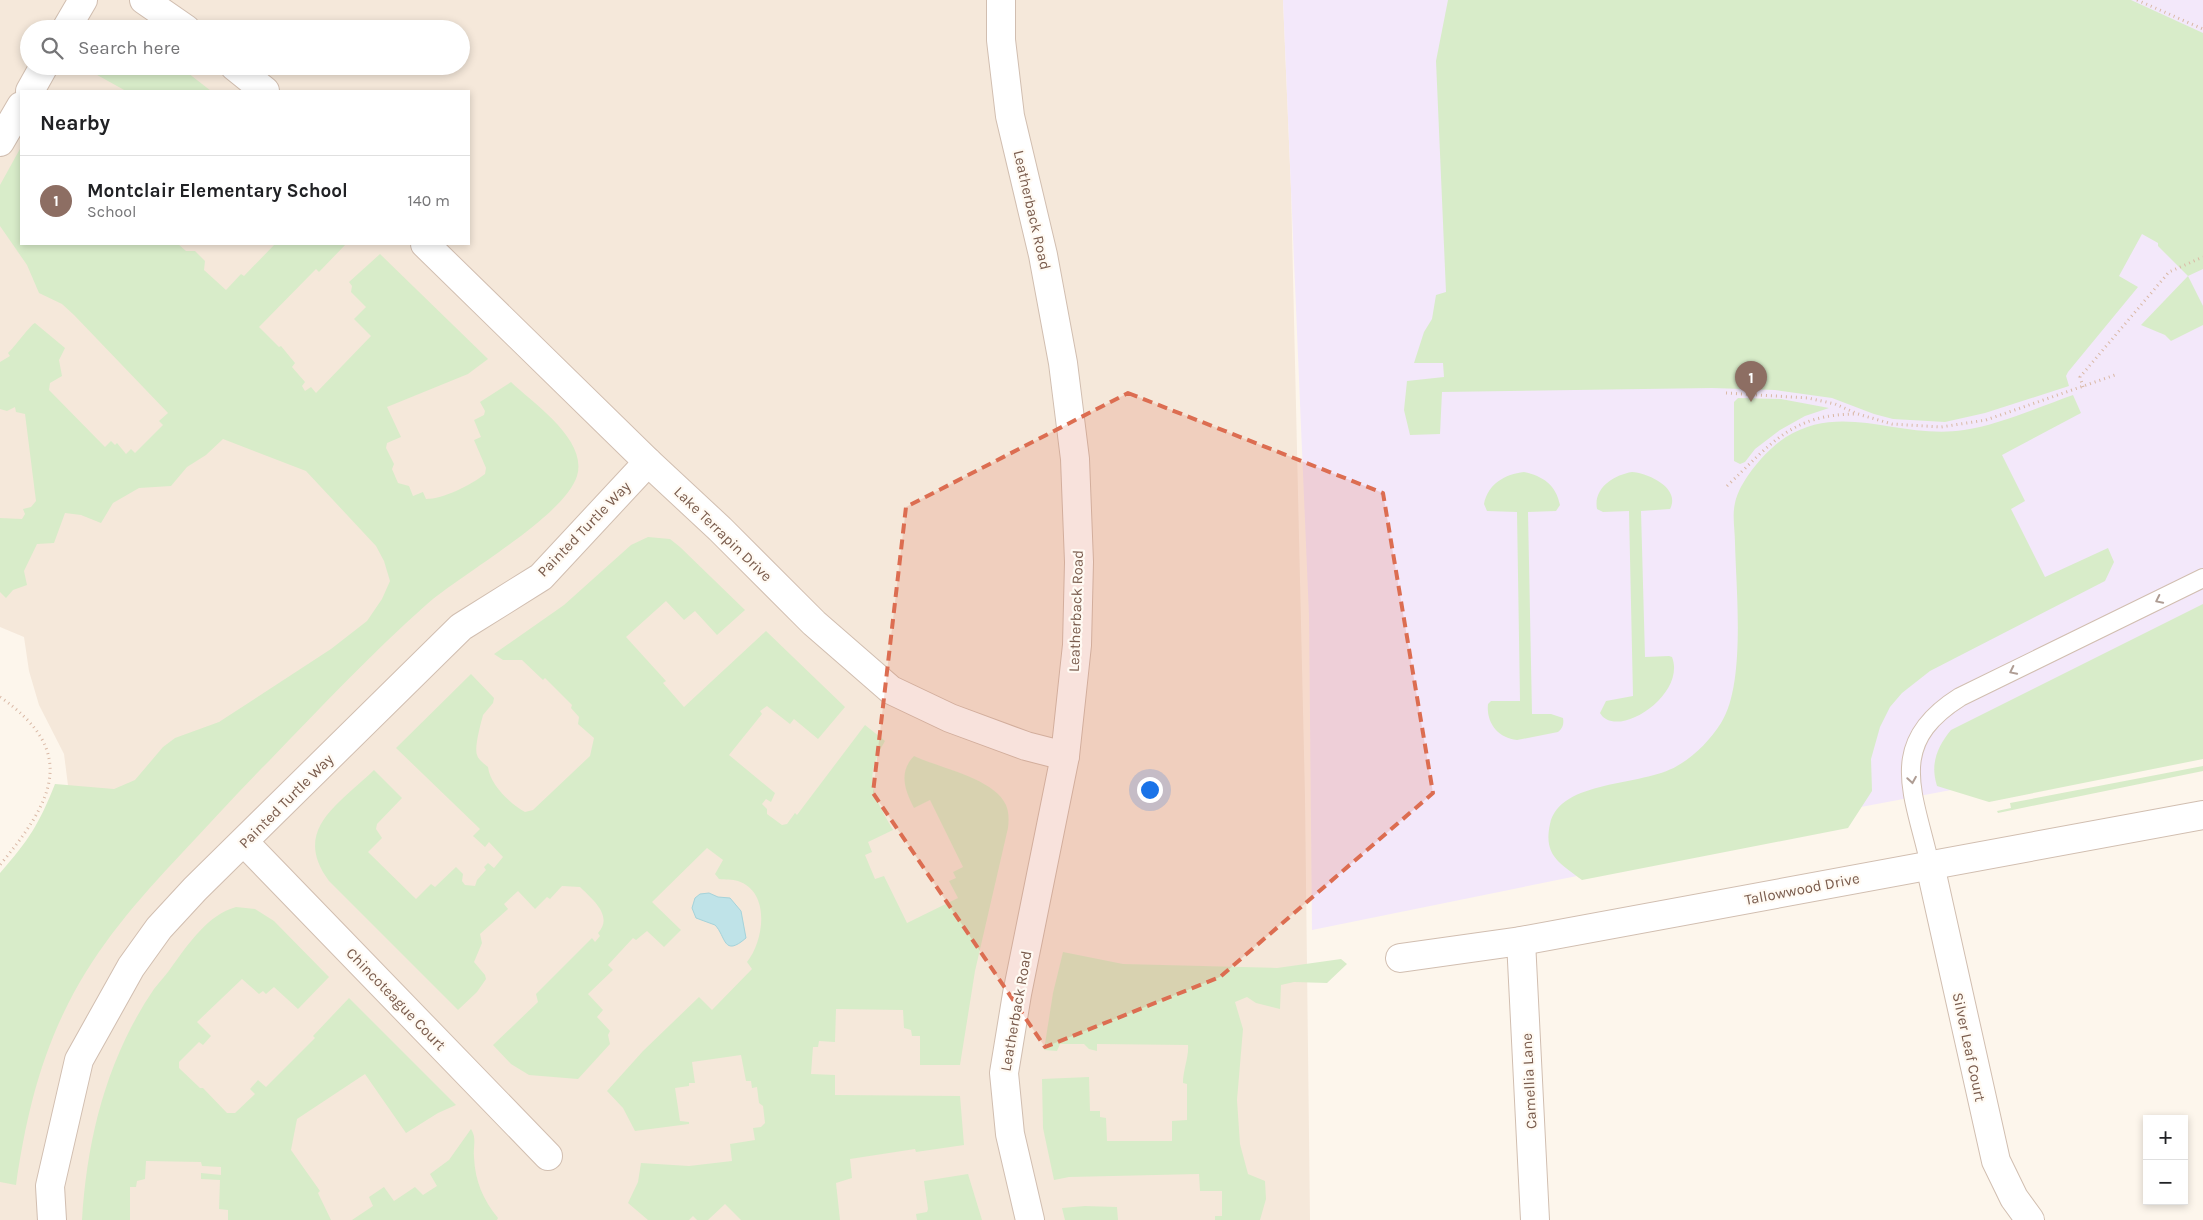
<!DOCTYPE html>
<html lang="en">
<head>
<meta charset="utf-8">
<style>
	body { margin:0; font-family:Karla,sans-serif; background:#f6f6f6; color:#202124 }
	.controls { position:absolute; right:15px; bottom:15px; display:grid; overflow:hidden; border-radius:0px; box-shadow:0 2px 8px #0003 }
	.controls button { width:45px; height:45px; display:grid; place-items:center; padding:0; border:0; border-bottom:1px solid #e0e0e0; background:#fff; color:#202124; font:25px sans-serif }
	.you { position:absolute; left:1149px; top:789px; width:18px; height:18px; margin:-12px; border:4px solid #fff; border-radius:50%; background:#1a73e8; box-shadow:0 0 0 8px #1a73e833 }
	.badge { display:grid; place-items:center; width:32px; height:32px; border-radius:50%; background:#ea580c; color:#fff; font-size:16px; font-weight:700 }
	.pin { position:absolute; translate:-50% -41px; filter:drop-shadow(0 1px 2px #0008) }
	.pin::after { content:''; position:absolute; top:26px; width:18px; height:15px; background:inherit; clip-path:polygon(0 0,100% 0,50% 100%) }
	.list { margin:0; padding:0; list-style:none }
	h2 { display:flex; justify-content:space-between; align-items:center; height:65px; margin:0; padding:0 20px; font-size:21px }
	h2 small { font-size:16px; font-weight:400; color:#757577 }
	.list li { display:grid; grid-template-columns:32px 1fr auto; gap:15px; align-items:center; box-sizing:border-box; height:90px; padding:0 20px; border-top:1px solid #e0e0e0 }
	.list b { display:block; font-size:19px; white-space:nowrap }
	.list p { margin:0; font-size:16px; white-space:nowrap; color:#757577 }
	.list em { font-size:16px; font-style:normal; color:#757577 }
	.icon { flex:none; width:28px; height:28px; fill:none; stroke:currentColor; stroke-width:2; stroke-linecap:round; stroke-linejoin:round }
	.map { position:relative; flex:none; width:2203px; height:1220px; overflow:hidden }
	.search { position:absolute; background:#fff; box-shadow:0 2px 8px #0003; left:20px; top:20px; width:450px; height:55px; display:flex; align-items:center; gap:12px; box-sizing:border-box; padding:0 18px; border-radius:28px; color:#757577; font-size:19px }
	.panel { position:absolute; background:#fff; box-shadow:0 2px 8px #0003; left:20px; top:90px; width:450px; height:155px; border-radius:0px }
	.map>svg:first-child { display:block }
</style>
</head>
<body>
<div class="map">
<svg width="2203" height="1220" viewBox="0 0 2203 1220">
	<rect width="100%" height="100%" fill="#fdf6ec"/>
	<path fill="#f5e8da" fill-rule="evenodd" d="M0,0h1283l8,189 14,607 5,424h-1310v-323l70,-96 -6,-47 -25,-49 -10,-34 -5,-34 -24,-10zM29,29h432v37h-432zM21,91h448v153h-448z"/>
	<path fill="#f3e8fa" d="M1283,0h920v738l-183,39 -191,36 -203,53 -314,64 -3,-314z"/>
	<g fill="#d8ecc9">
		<path d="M1448,0h683l72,33v236l-15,7 15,30v19l-32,16 -6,-6 -24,-10 47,-49 -30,-30v-3l-16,-9 -23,42 19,11 -70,85 -2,4 3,10 -84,27 -40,9 -52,-3 -19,-5 -42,-16 -57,-8 -63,-2 -270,4 -2,42 -30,1 -6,-25 3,-29 37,-4 -1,-14h-29l10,-31 8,-13 4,-24 10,-3 -10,-231z"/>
		<path d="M81,66h98l32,25h-85z"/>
		<path d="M21,147v97h157l8,7h9l10,10 -1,9 22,20 15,-16 3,2 31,-32h71l-27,28 -3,-3 -57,58 20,20 2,-1 14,17 -3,4 13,15 -3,4 3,5 6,-4 5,6 55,-57 -17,-17 12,-12 -15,-15 1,-6 -3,-4 31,-28 108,105 -20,15 -81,33 14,30 -14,6 -1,5 8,16 -2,5 6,14 11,3 4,10 10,-4 3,7c17,0 45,-14 59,-25l1,-6 -12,-28 7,-3 -7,-17 10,-5 1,-4 -5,-9 31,-20c23,22 77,58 66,94 -13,41 -116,98 -151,129 -55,49 -106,103 -157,156 -30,30 -58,61 -87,92 -45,48 -84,92 -114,151 -29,57 -43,118 -52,181l-16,-3v-309c29,-33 39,-49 55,-89l59,5 21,-9 28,-33 12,-9 44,-16 112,-73 36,-28 15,-22 8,-18 -6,-20 -8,-15 -70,-75 -83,-32 -17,16 -19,12 -16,19 -32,2 -26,15 -12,20 -20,-8 -16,-2 -11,30 -17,1 -13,27 3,14 -14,5 -7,8 -6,-6v-74l22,1 3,-5 -2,-5 8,-2 5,-6 -11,-87 -9,-2 -1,-5 -8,4 -7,-2v-47l10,-6 -2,-3c6,-5 23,-29 27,-30l30,25 -6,12 3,16 -12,7 -1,7 56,57 6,-6 4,4 2,-2 9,11 5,-5 4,4 28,-28 -4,-4 9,-8 -94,-98 -12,-11 -23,-11 -12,-28 -27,-39v-41z"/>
		<path d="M2073,395l8,18 -79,42 23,46 -14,8 34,68 63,-29 6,14 -9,19 -175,90 -28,22 -12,14 -10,20 -9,32 1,32 -24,37 -266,52c-22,-17 -39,-24 -32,-56 10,-45 92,-37 127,-58 18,-10 33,-26 44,-43 25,-39 15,-133 14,-180 0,-12 -3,-28 0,-40 5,-23 31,-53 51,-66 57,-36 115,3 178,-7 35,-5 75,-23 109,-35z"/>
		<path d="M1738,398l43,1 48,9 -24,8 -25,14 -25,19 -10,13 -5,2 -6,-3v-59z"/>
		<path d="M1524,472c19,4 32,13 36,33l-4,6 -28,1 4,202h19l12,4c1,6 0,10 -5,14l-41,8c-19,-2 -31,-17 -29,-36l3,-3h29l-3,-189 -30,-1 -3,-7c4,-20 21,-30 40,-32z"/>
		<path d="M1632,472c16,1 49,16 38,37l-29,2 4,146 24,-1 3,1c15,38 -56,84 -72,56l6,-12 27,-5 -4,-185 -26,1 -6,-3c-4,-21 17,-34 35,-37z"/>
		<path d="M648,537l22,2 10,8 65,63 -28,25 -22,-24 -11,9 -18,-19 -40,36 40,44 -3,2 21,24 82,-76 79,76 -27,32 -24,-20 -4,5 -23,-18 -7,5 2,3 -33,41 46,38 -4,9 -5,-3 -4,5 5,5v5l15,11 5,-1 8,-11 2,2 68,-90 20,16c-22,37 -13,53 8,89l-25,12 4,10 -7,3 10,24 9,-3 23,47 51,-25 -9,-17 7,-3 -3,-6 10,-5 -33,-67 -16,8c-9,-17 -16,-36 0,-52 25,12 80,22 92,49 3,7 3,15 2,23l-33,143 -15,94h-40v-29h-8l-1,-6 -7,-2 -1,-18 -67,-1 -1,33 -16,-1 -1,6h-5l-2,27 24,1v20l125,1 4,49 -48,7 -1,-3 -65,10 2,19 -16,5 4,37h-99l-16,-16 -17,16h-11l-4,-4 -4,4h-41l-20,-17 10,-21 3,-19 48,3 43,-5 -2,-17 25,-4 -2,-12 8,-1 4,-4 -2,-17 -4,-3 -2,-16 -5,1 -1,-7h-5l-5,-26 -49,7 3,21h-6v3l-14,2 5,33 9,1v2l-54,7 -12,-23 -16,-17 36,-40 56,-54 13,13 40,-41 -5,-7c17,-21 24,-70 -9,-81 -6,-2 -13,-1 -19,-2l-4,-5 8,-14 -16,-12 -55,54 29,28 -17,17 -17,-16 -11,9 -3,-2 -25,27 5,5 -25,24 15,16 -6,7 13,14 -2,4 2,9 -32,35 -49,-4 -18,-11 -18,-19 45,-43 -2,-8 56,-56 3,4 5,-6 -2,-3c16,-17 -6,-34 -18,-46l-18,-1 -12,13 -3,-2 -12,12 -17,-18 -14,13 4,5 -28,25 2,9 -8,19 11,13 1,4 -9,13 -19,18 -129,-129c-38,-51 10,-77 45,-111l28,28 -25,26 -1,5 6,9 -14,14 48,47 15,-15 4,3 21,-20 7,7 -1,7 3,4 10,1 2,-6 9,-10 -2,-3 4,-4 6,5 9,-11 -14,-15 -4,5 -12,-11 7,-7 -84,-81 75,-74 23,24 -1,5 -10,12c-2,8 -9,32 -6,40 1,5 8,9 11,12 2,17 21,36 37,45l8,-2 57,-54 4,-18 -16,-14 1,-7 -8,-9 1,-3 -27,-27 -2,2 -21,-20h-19l-9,-6 70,-49 67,-60z"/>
		<path d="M2203,604v155l-214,43 -52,-16c-7,-22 0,-39 14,-56z"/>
		<path d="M2203,766v5l-205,42 -1,-2 14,-3 -1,-5z"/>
		<path d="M236,907l19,2 19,12 55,56 -31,32 -24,-22 -8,7 -3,-3 -4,3 -17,-15 -45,43 14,14 -8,9 -4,-3 -20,20v6l21,20h3l24,25h8l20,-19 -5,-5 8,-9 8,7 49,-49 -2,-2 36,-38 107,107 -18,8 -32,20 -41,-59 -68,45 -6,31 29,41 -2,2 13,27h-103v-10l-9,-1 1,-29 -19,-1v-6l20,2v-8l-19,-1 -1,-4 -55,-1 -1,18 -8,2 -1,6h-6v33h-48c5,-82 25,-162 72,-231 6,-8 13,-15 19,-24 17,-23 35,-50 63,-58z"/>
		<path d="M1063,952l60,12 154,4 64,-9 6,5 -20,19 -33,-1 -13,3 -1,24 -24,-6 -9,-6 -12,5 8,27 -6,71 3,44 8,30 17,7 1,18 -6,21h-45v-4h7v-25h-22l-1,-17 -130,3 -15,3 -11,-52 -1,-49 47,-2 1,34h10v6l6,1 1,23h65v-20l15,-1v-36l-4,-1c0,-13 6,-26 5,-38l-91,-1v7l-8,-2 -5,-5h-24l-3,7 -13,-1 9,-57z"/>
		<path d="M471,1129c6,9 2,18 3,28 1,24 9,43 24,61l-1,2h-145l21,-14 -4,-9 15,-10 10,14 21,-14 8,8 14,-9 -7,-12 19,-14z"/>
		<path d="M968,1174l14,46h-65l-1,-6 11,-2 1,-3 -4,-28z"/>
		<path d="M1085,1206l32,1 1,13h-53l-3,-12z"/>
	</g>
	<path fill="#bfe3e8" stroke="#a5d3da" d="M709,893l9,4 12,1 11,13 5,27c-23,20 -20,-2 -31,-13l-19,-7 -4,-10 3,-10 5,-4z"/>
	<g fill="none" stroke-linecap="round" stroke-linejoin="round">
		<g stroke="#d1beb0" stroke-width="20">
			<path id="lane" d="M1930,865c-16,-72 -45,-121 30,-168l243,-119"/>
		</g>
		<g stroke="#d1beb0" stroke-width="30">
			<g id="street">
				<path d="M144,0l42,29"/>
				<path d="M1001,0v40l9,76 33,139 20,108 12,96 4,103 -2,83 -12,111 -48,238 -13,79 6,61 20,86"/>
				<path d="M66,29l17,-29"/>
				<path d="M234,66l31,25"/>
				<path d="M30,91l14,-25"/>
				<path d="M0,142l21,-36"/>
				<path d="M425,244l223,218 72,67 94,94 77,67 59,28 76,28 39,10"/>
				<path d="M244,842l304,314"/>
				<path d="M1930,865l66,296 18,37 16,22"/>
				<path d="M1521,941l14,279"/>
				<path d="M1400,958l121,-17 682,-126"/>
				<path d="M52,1220l-2,-34 29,-126 52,-93 28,-39 36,-39 266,-262 80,-50 107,-115"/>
			</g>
		</g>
		<g stroke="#d9b8a5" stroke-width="3" stroke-dasharray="1 4" stroke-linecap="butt">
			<path d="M2137,0l66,29"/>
			<path d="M2083,387l-3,-10 89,-105 34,-15"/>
			<path d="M1726,393l82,5 27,6 23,10 34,10 49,3 45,-7 129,-45"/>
			<path d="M1727,486c44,-42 64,-72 130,-72"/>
			<path d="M0,697c81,56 51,106 0,168"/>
		</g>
		<use href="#lane" stroke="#fff" stroke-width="18"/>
		<use href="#street" stroke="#fff" stroke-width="28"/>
	</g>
	<defs><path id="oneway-chevron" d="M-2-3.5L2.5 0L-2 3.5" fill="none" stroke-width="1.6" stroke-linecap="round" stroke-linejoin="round" transform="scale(1.25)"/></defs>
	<g stroke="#af9d94">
		<use href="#oneway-chevron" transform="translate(2159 600) rotate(154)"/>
		<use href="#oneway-chevron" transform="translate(2013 671) rotate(154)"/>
		<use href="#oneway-chevron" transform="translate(1912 780) rotate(81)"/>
	</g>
	<path fill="#dc6d51" fill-opacity="0.2" stroke="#dc6d51" stroke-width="4" stroke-dasharray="10 6" stroke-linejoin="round" d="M1128,393l255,100 50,300 -213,184 -175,70 -172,-254 33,-286z"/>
	<g text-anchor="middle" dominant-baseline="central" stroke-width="4.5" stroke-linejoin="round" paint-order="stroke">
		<g font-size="15" fill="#7a5c4d" stroke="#fffaf3">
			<text transform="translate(1032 210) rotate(77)">Leatherback Road</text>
			<text transform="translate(584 529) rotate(-46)">Painted Turtle Way</text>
			<text transform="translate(723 534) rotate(44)">Lake Terrapin Drive</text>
			<text transform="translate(1076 611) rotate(-88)">Leatherback Road</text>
			<text transform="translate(286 801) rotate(-45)">Painted Turtle Way</text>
			<text transform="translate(1802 889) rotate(-11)">Tallowwood Drive</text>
			<text transform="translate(396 999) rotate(46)">Chincoteague Court</text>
			<text transform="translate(1016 1011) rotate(-80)">Leatherback Road</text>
			<text transform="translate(1969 1047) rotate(78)">Silver Leaf Court</text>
			<text transform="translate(1529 1081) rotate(-93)">Camellia Lane</text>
		</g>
	</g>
</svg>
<div class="controls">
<button>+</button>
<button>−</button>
</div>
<div class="you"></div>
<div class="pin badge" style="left:1751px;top:402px;background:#8d6e63">1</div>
<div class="search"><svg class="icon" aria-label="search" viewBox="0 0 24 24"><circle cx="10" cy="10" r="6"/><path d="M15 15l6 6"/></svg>Search here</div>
<section class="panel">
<h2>Nearby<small></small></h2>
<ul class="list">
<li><span class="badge" style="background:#8d6e63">1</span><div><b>Montclair Elementary School</b><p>School</p></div><em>140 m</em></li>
</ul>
</section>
</div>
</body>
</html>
